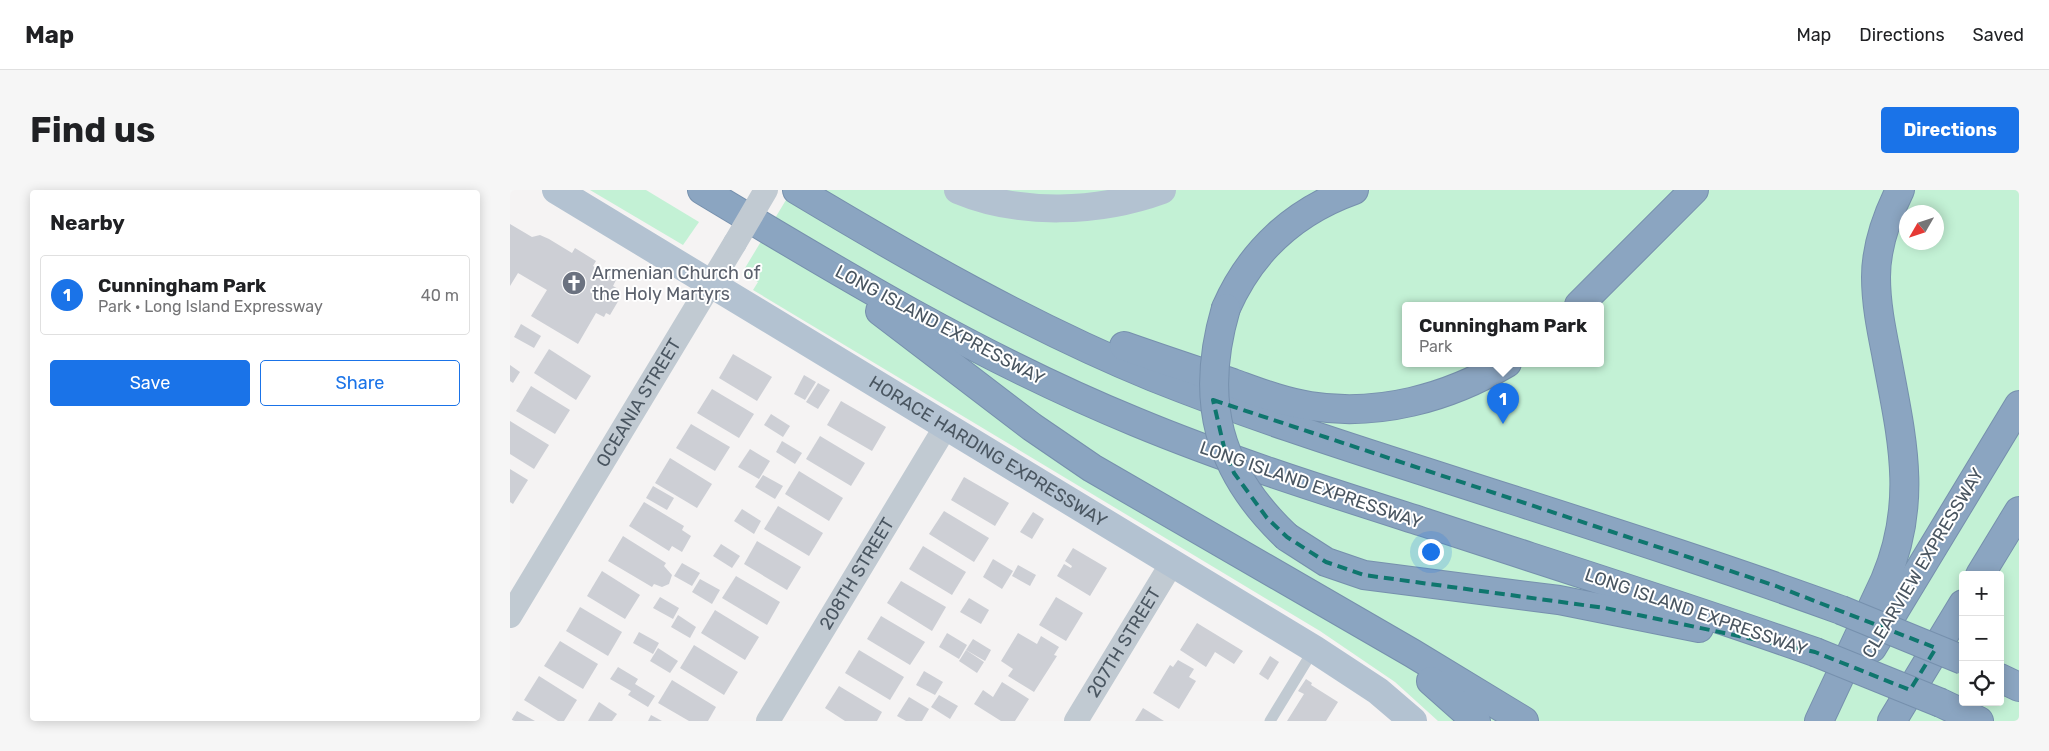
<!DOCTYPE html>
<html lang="en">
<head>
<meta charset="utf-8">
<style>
	body { margin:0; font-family:Rubik,sans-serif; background:#f6f6f6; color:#202124 }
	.controls { position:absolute; right:15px; bottom:15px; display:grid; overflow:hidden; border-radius:5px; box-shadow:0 2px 12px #0003 }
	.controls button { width:45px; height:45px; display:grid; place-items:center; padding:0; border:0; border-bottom:1px solid #e0e0e0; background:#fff; color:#202124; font:25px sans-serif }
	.compass { position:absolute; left:1389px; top:15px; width:45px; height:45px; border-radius:50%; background:#fff; box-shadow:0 2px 12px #0003; rotate:231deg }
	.you { position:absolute; left:920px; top:361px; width:18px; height:18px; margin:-12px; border:4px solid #fff; border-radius:50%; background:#1a73e8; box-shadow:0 0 0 8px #1a73e833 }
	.badge { display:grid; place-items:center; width:32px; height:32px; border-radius:50%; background:#1a73e8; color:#fff; font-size:16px; font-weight:700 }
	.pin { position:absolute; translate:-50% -41px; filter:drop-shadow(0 1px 2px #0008) }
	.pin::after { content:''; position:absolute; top:26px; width:18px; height:15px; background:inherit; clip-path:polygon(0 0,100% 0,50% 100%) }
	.popup { position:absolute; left:892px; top:112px; width:202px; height:65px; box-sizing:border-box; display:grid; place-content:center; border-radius:5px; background:#fff; filter:drop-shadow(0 1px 4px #0005); font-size:16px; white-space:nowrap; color:#757577 }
	.popup b { font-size:19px; color:#202124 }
	.popup::after { content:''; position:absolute; left:50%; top:100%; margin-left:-10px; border:10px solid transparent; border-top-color:#fff }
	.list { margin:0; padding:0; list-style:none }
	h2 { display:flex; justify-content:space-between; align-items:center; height:65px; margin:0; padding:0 20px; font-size:21px }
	h2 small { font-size:16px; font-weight:400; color:#757577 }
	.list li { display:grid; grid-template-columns:32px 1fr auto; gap:15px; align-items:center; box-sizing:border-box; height:80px; margin:0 10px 10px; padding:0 10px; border:1px solid #e0e0e0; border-radius:5px }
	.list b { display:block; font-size:19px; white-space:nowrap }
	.list p { margin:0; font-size:16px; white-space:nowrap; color:#757577 }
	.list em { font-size:16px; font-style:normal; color:#757577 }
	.actions { display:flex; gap:10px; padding:15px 20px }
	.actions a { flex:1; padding:11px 0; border:1px solid #1a73e8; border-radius:5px; text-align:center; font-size:18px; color:#1a73e8 }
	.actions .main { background:#1a73e8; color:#fff }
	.icon { flex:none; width:28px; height:28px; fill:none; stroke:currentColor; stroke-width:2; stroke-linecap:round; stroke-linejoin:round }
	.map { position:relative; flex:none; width:1509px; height:531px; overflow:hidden; border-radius:5px }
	header { display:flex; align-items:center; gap:30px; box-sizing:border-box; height:70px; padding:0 25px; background:#fff; border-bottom:1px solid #e0e0e0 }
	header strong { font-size:24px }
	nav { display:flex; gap:28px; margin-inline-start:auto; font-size:18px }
	.intro { display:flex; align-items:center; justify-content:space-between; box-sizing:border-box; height:120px; padding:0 30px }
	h1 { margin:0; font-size:35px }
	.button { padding:12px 22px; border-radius:5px; background:#1a73e8; color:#fff; font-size:18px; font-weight:700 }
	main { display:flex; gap:30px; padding:0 30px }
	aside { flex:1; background:#fff; border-radius:5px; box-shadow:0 2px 12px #0003 }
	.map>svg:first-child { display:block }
</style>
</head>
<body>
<header>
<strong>Map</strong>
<nav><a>Map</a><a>Directions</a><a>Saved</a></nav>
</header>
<div class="intro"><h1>Find us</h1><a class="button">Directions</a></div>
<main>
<aside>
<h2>Nearby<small></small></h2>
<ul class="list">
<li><span class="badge">1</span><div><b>Cunningham Park</b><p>Park · Long Island Expressway</p></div><em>40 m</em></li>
</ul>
<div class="actions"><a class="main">Save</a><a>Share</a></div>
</aside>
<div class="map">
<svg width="1509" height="531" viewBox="0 0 1509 531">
	<rect width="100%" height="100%" fill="#f5f3f3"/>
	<g fill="#c3f1d5" fill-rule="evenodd">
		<path d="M80,0h56l53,32 -16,23z"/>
		<path d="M282,0h1227v531h-581l-43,-39 -75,-51 -567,-341 5,-8 -16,-9zM1396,22h30v30h-30zM896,115h194v58h-194zM1453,385h37v127h-37z"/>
	</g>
	<g fill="#cdcfd5">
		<path d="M0,34l22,13 8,-2 9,4 23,14 3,-5 21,13 -3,5 23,14 -3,6 7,4 -4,6 4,2 -10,17 -4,-2 -2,4 -8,-4 -18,31 -47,-28 16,-26 -29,-17 -8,13z"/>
		<path d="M11,134l20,12 -7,12 -20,-11z"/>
		<path d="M39,159l42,27 -15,24 -42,-27z"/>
		<path d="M223,164l39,23 -15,24 -38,-23z"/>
		<path d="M0,175l10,7 -7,11 -3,-2z"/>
		<path d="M294,185l12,7 -11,18 -11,-6z"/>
		<path d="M308,193l12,7 -12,19 -12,-7z"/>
		<path d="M21,196l39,24 -15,24 -39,-23z"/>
		<path d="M202,199l42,25 -15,24 -42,-25z"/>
		<path d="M331,211l45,26 -14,24 -45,-26z"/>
		<path d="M261,224l19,12 -7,11 -19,-12z"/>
		<path d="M0,231l39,24 -15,24 -24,-15z"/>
		<path d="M181,234l39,23 -15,24 -39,-23z"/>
		<path d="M310,246l45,27 -14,23 -45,-27z"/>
		<path d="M272,251l20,12 -7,11 -19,-12z"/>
		<path d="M240,259l20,12 -11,18 -21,-12z"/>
		<path d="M160,268l42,26 -15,24 -42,-25z"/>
		<path d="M0,279l18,11 -15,24 -3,-2z"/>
		<path d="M289,281l44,27 -14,23 -44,-27z"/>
		<path d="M253,285l20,11 -8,13 -20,-12z"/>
		<path d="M454,287l45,26 -14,23 -44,-26z"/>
		<path d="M143,296l21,12 -7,12 -21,-12z"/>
		<path d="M134,312l40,24 -2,4 9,6 -9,16 -10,-6 -3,5 -40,-25z"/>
		<path d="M268,316l45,27 -14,23 -45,-27z"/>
		<path d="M232,319l19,12 -7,13 -20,-13z"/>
		<path d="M434,321l45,27 -15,24 -45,-28z"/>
		<path d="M523,322l11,7 -12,20 -12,-7z"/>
		<path d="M113,346l43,27 -2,3 8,9 -3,9 -7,3 -8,-3 -2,3 -44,-26z"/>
		<path d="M247,351l44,26 -14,23 -43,-26z"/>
		<path d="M211,354l19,12 -8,12 -19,-12z"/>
		<path d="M413,356l43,26 -14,23 -43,-26z"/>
		<path d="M563,358l34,20 -17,28 -33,-20 7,-12 7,4 1,-2 -7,-5z"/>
		<path d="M483,369l20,12 -11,18 -19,-12z"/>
		<path d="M172,373l18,10 -8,13 -18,-10z"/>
		<path d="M508,375l18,10 -6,11 -18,-10z"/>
		<path d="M92,381l38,24 -15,24 -38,-23z"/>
		<path d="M226,386l44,26 -13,23 -45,-27z"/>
		<path d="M190,389l20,11 -8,14 -20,-12z"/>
		<path d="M391,391l45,26 -14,24 -45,-28z"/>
		<path d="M150,407l19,11 -6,11 -20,-11z"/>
		<path d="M546,407l27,16 -17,28 -27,-16z"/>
		<path d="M459,408l20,12 -8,14 -21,-12z"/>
		<path d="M70,417l42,25 -14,24 -42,-25z"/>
		<path d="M205,420l44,27 -14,23 -44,-27z"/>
		<path d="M168,425l18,12 -6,11 -19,-11z"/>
		<path d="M371,426l44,26 -15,23 -43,-26z"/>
		<path d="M687,433l46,28 -9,13 -19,-12 -9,15 -26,-17z"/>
		<path d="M129,442l20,11 -6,11 -20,-11z"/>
		<path d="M437,443l20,12 -8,14 -20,-12z"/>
		<path d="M508,443l19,11 4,-8 18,11 -5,8 3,1 -23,36 -26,-16 5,-7 -12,-8z"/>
		<path d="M463,449l18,11 -6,11 -19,-11z"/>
		<path d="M50,451l38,23 -15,25 -39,-23z"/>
		<path d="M184,455l44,27 -14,23 -44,-27z"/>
		<path d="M148,458l20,13 -8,12 -20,-12z"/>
		<path d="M349,460l45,27 -14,23 -45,-27z"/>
		<path d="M456,460l18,12 -7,11 -18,-12z"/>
		<path d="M760,466l9,6 -11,18 -9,-6z"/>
		<path d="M668,470l16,9 -5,8 7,4 -17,28 -26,-16 17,-28 3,2z"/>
		<path d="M108,477l20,12 -3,5 20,12 -7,11 -20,-12 3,-4 -21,-12z"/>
		<path d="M414,481l19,11 -8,13 -19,-10z"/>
		<path d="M29,486l38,24 -13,21h-6l-34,-21z"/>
		<path d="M796,489l6,4 -1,2 27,17 -12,19h-39l17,-27 -6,-3z"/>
		<path d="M162,490l44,27 -8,14h-19l-31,-18z"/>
		<path d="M492,492l27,17 -14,22h-14l-27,-17 9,-14 10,7z"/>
		<path d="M329,496l43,26 -5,9h-32l-20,-13z"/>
		<path d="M429,505l19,11 -8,13 -19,-12z"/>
		<path d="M399,507l20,12 -7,12h-16l-9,-5z"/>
		<path d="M89,512l18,12 -5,7h-24z"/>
		<path d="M633,518l21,13h-29z"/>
		<path d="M7,521l18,10h-24z"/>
		<path d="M141,525l11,6h-14z"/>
	</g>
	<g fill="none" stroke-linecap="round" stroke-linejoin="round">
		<g stroke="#7690ad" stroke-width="30">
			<g id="motorway">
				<path d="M192,0c141,85 282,170 434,232 94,39 190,69 287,100 131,43 262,84 392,130"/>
				<path d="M287,0c115,69 232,136 356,187 90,36 182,66 273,95 139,45 278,88 415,138"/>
				<path d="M1069,115l115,-115"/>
				<path d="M716,118c25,-57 69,-97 128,-118"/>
				<path d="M370,121l152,116 60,41 320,185 112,68"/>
				<path d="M614,156c37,13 73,25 109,37 25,9 50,19 77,23 68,11 138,-8 197,-43"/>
				<path d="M777,347l39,25 38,13 195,25 140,28"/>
				<path d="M1470,385l39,-64"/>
				<path d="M1362,458l147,-243"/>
				<path d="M1490,488l19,9"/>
				<path d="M921,491l45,40"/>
				<path d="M1431,513l38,18"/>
				<path d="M1309,531l66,-141c34,-80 16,-145 1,-227 -5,-25 -10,-50 -10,-76 0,-31 10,-59 24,-87"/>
				<path d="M1382,531l71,-117"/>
			</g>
		</g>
		<path stroke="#c1cad2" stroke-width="11" d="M760,531l44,-72"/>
		<g stroke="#c1cad2" stroke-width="24">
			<path id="s1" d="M0,426l225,-373"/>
			<path id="s2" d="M258,531l178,-295"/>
			<path id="s3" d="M566,531l96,-158"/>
		</g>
		<g stroke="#b3c2d1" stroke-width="28">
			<path id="s4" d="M46,0l758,459 64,42 35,30"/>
			<path d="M448,0c62,26 141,23 204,0"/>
		</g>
		<use href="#motorway" stroke="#8ba5c1" stroke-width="28"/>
		<g stroke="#7690ad" stroke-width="30" stroke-linecap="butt">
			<g id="motorway-bridge">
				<path d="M716,118c-27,92 -9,163 61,229"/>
				<path d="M1331,420l122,50"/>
				<path d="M1305,462l126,51"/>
			</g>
		</g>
		<path stroke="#c1cad2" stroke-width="24" d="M225,53l31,-53"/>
		<use href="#motorway-bridge" stroke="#8ba5c1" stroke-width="28"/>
	</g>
	<path fill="none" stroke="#0f766e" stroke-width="4" stroke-dasharray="10 6" stroke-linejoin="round" d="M703,210l563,186 160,62 -26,42 -95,-38 -210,-44 -241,-33 -38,-13 -39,-25 -20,-19 -33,-45 -10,-26z"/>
	<defs>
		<g id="church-disc" transform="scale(1.25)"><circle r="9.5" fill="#6b7280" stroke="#fff"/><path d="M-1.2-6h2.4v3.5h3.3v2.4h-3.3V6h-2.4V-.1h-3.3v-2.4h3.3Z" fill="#fff"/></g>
	</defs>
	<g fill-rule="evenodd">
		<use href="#church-disc" x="64" y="93"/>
	</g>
	<g text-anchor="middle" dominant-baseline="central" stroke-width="4" stroke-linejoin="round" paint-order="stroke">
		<g font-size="18" fill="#5b616d" stroke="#fff" text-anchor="start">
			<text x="82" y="83">Armenian Church of<tspan x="82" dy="21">the Holy Martyrs</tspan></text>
		</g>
		<g font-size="18" fill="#4a5661" stroke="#fff">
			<text transform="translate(430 135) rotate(28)">LONG ISLAND EXPRESSWAY</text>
			<text stroke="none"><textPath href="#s1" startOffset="249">OCEANIA STREET</textPath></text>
			<text stroke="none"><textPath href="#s4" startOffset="505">HORACE HARDING EXPRESSWAY</textPath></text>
			<text transform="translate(801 295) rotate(19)">LONG ISLAND EXPRESSWAY</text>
			<text transform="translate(1413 373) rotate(-59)">CLEARVIEW EXPRESSWAY</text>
			<text stroke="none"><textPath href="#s2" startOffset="172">208TH STREET</textPath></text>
			<text transform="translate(1186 422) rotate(19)">LONG ISLAND EXPRESSWAY</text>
			<text stroke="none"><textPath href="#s3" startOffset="92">207TH STREET</textPath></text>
		</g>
	</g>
</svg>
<div class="controls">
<button>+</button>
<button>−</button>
<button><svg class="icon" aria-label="locate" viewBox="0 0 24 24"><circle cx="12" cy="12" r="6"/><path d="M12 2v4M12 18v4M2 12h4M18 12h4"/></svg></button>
</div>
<svg class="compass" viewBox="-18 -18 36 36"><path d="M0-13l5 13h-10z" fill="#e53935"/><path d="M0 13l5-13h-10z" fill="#757577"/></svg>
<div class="you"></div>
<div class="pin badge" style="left:993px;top:234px">1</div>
<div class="popup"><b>Cunningham Park</b>Park</div>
</div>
</main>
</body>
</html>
